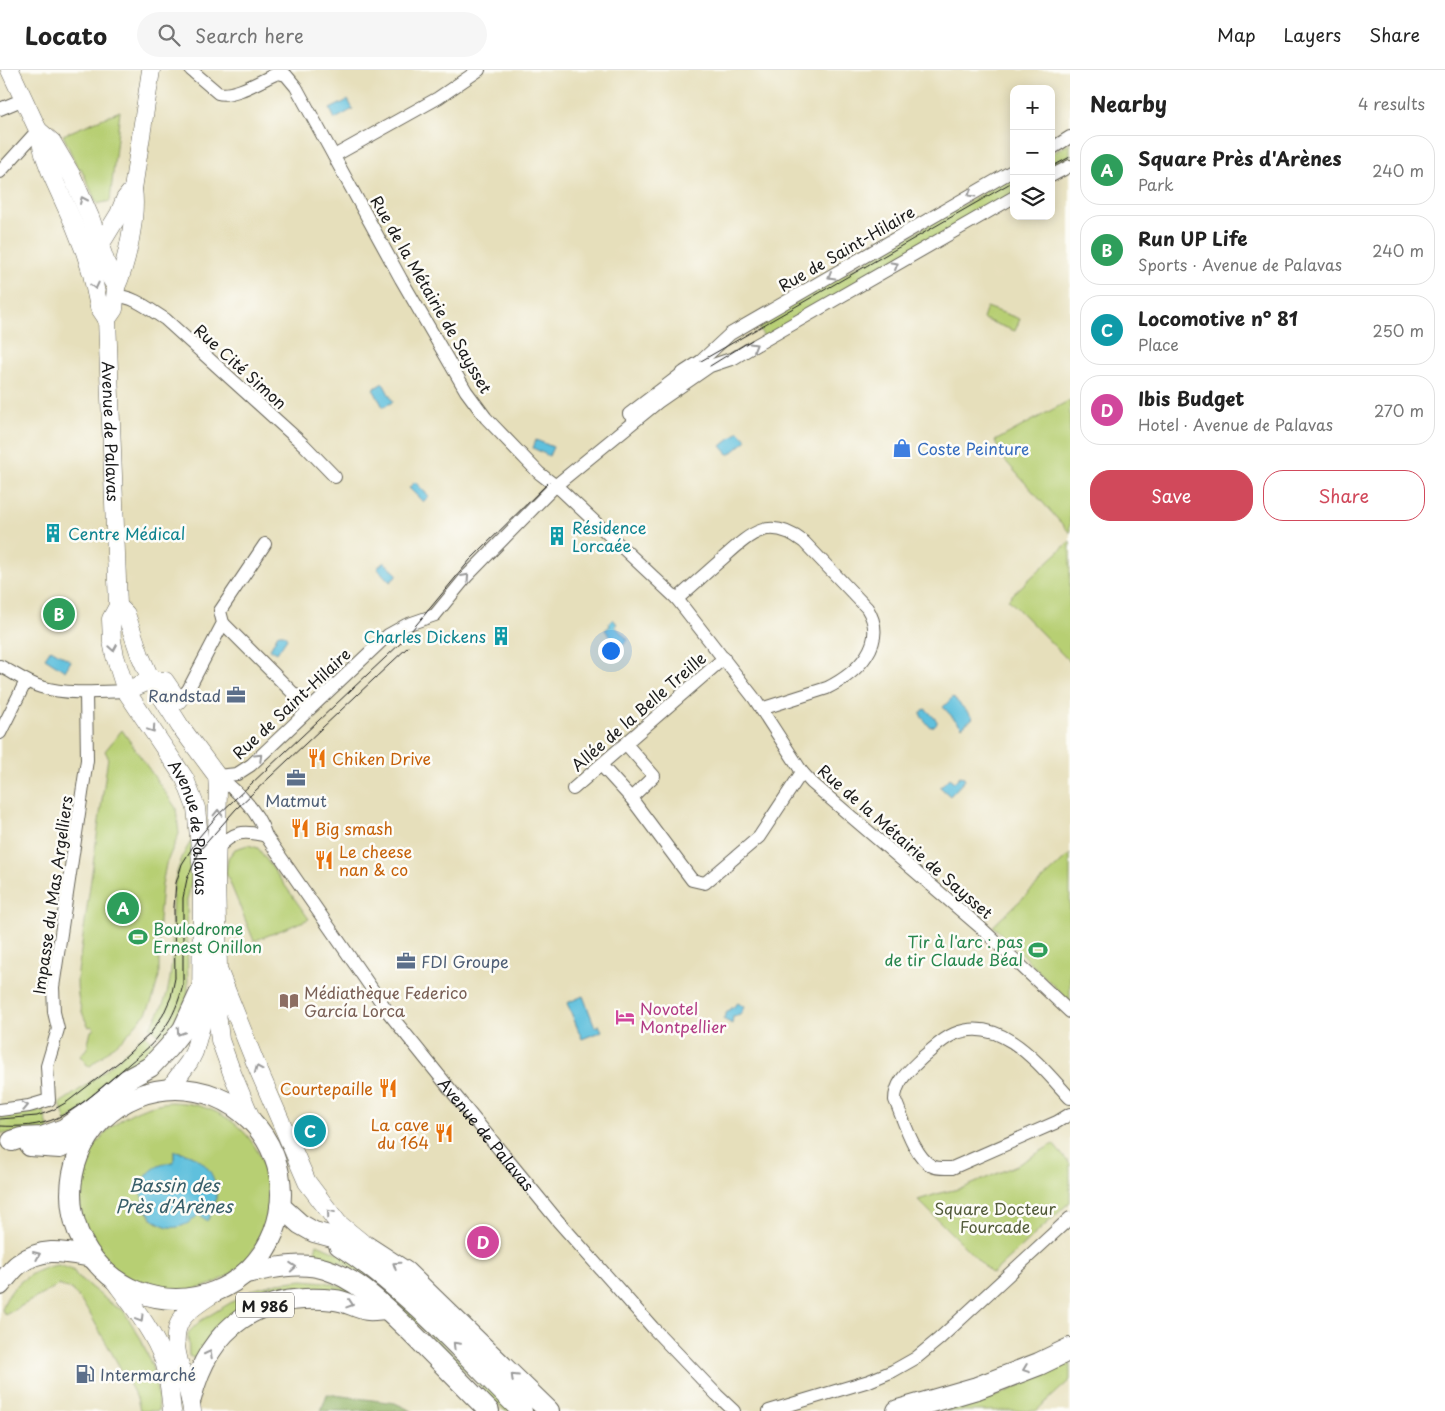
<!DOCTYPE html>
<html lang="en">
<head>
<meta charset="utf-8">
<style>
	body { margin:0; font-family:"Playpen Sans",sans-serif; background:#f6f6f6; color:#222 }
	.controls { position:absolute; right:15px; top:15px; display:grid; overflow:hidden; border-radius:10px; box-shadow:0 2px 12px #0003 }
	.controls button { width:45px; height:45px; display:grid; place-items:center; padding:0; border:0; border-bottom:1px solid #e0e0e0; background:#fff; color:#222; font:25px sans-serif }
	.you { position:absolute; left:610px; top:580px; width:18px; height:18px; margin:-12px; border:4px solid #fff; border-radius:50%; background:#1a73e8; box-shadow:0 0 0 8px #1a73e833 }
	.badge { display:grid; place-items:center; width:32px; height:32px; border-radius:50%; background:#d1495b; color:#fff; font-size:16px; font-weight:700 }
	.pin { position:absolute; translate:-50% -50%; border:2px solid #fff; box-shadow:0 1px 5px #0006 }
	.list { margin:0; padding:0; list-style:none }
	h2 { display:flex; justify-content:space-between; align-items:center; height:65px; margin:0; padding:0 20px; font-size:21px }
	h2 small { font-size:16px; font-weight:400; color:#767676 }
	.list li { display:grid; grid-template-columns:32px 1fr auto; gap:15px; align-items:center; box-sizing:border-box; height:70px; margin:0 10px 10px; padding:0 10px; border:1px solid #e0e0e0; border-radius:20px }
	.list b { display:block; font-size:19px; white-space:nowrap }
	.list p { margin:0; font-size:16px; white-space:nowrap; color:#767676 }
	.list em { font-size:16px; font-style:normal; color:#767676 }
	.actions { display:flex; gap:10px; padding:15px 20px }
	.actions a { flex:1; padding:11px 0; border:1px solid #d1495b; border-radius:20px; text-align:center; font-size:18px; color:#d1495b }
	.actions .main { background:#d1495b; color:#fff }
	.icon { flex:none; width:28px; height:28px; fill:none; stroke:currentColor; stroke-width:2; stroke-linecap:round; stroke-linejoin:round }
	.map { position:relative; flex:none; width:1070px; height:1341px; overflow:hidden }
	header { display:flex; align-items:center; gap:30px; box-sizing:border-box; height:70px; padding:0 25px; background:#fff; border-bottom:1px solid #e0e0e0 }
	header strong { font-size:24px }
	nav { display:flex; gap:28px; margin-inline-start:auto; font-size:18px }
	.search { width:350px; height:45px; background:#f6f6f6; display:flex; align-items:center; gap:12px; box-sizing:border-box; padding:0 18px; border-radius:28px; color:#767676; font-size:19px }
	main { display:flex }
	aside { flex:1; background:#fff }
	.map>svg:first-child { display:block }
</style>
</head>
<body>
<header>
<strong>Locato</strong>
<div class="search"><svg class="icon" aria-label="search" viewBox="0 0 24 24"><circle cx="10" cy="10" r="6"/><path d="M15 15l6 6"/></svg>Search here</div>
<nav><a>Map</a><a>Layers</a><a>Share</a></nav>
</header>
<main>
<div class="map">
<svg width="1070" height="1341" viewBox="0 0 1070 1341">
	<rect width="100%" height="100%" fill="#fdfcf7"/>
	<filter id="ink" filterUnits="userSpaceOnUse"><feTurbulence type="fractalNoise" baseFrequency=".02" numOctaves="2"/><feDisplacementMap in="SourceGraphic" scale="10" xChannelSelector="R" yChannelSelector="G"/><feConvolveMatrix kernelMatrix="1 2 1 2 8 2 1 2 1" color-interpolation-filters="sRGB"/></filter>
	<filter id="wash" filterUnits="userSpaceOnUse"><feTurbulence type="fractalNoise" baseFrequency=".0096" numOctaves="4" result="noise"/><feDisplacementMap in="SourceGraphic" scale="20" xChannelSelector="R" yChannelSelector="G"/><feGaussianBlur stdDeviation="1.12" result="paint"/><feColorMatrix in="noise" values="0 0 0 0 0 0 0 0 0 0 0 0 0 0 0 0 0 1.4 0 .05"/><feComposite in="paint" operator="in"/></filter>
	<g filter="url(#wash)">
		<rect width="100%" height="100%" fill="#e6dfbb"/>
		<g fill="#b7cf73" stroke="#6a7648" fill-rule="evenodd">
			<path d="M120,41l-10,90 -13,3 -16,-36 -3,1 -15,-34z"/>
			<path d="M1070,73v19l-19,10v-18z"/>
			<path d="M1014,105v18l-250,144 -7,-12z"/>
			<path d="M987,237l33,12 -5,12 -32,-12z"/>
			<path d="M1070,330v133l-69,-77 -6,-15z"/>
			<path d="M1070,471v121l-62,-63z"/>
			<path d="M122,660l54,78 3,26 -13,30 -4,21 -3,34v57l-7,25 -6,12 -20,23 -37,31 -9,-11 7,-8 4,-17 3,-2 -2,-3 -3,1c-9,-16 -12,-30 -12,-48l31,-222 -3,-6z"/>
			<path d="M191,771l3,31 -7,28 1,96 -22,44 -16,-13c8,-12 15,-24 18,-38 12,-53 -9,-98 23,-148z"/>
			<path d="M248,775l10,3 51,71 -55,22 -28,-68 2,-15 7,-9z"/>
			<path d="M1070,784v148l-77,-76z"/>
			<path d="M144,964l17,14 -95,74 -6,-19c31,-20 59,-43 84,-69z"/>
			<path d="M170,1032c134,3 128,189 3,189 -17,0 -35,-6 -50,-16 -78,-52 -45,-163 47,-173zM174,1081c31,2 48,30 40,58 -5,2 -11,3 -15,5 -8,6 -14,12 -24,12 -41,3 -45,-60 -1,-64z"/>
			<path d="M43,1040l6,20 -32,4 -17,-1v-18l21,-1z"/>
			<path d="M1053,1074l17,20v38l-78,72 -74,-74 22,-7 23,-5 54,-23z"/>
			<path d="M317,1174l28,12 22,16 147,139h-9l-110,-109 -32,-26 -22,-14 -28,-5z"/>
			<path d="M58,1195l15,5 4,6 37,30 9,4 18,29 11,27 7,34 -1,11h-18l-3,-13 -47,-84 -17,-24 -14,-5 -54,30 -3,-5c6,-24 32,-42 56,-45z"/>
			<path d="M303,1210l22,2 26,7 7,9 -75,-6 -87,67 -7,-3 -1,-23 12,-12 52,-31 25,-7z"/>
			<path d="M1070,1293v17l-34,31h-92l55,-16z"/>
		</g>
		<path fill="#91b265" stroke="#566740" d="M327,1324l68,9 17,8h-91z"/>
		<g fill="#5fc0dd" stroke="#3e6e7c">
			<path d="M348,30l5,9 -18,10 -5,-10z"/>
			<path d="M383,313l10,19 -10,5 -10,-18z"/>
			<path d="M739,361l8,9 -18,15 -8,-9z"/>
			<path d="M536,370l17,7 -4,9 -16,-8z"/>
			<path d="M415,412l14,14 -6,6 -14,-14z"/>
			<path d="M384,492l14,13 -8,7 -13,-14z"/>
			<path d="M613,549l4,5 -2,2 13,14 -8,8 -15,-18 5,-4 -1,-3z"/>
			<path d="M278,564h6l3,4 -10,15 -7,-4z"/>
			<path d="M51,579l20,12 -6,10 -20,-13z"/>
			<path d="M953,627l20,21 -11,9 -19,-20z"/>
			<path d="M924,639l3,1 10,11v2l-3,3 -4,1 -9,-11v-3z"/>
			<path d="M960,706l4,1 1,3 -15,16 -10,-9 9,-9 5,4z"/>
			<path d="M583,926l12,31 4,-2 3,6 -20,8 -15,-36z"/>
			<path d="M738,933l6,4 -4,8 -7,2 -1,7 -9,-5 4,-7z"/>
			<path d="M174,1081c37,3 54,40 33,70l-8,-7c-43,47 -90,-45 -25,-52z"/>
		</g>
	</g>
	<g filter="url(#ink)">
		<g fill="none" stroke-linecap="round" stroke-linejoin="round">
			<g stroke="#636054" stroke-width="14">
				<g id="street">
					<path d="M191,0l27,23c16,5 45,-14 60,-20l8,2 10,12 105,192 65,112 20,27 53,55 22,17 116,109 77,99 48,74 10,11 168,144 90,85"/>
					<path d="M0,39l24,-10"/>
					<path d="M1051,79l19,-12"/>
					<path d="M334,86l104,-58 41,-28"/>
					<path d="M0,102l38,-42"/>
					<path d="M1051,106l19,-10"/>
					<path d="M116,226c18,0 34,14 49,23l139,126 31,32"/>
					<path d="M629,344l55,-42 17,-11 29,-27 284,-164"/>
					<path d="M677,529c15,-13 29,-26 44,-39 28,-25 47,-46 83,-18l63,66c22,35 -10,65 -40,80l-66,21"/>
					<path d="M223,553l86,86"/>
					<path d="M0,596c14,7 27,17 41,21 28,8 57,5 85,4"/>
					<path d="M178,630l10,-10 35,-67 -3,-12 45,-67"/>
					<path d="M0,663l26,-52"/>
					<path d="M601,695l30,33 23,-22 -28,-32"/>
					<path d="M217,706l20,-2 14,-9 137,-130 18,-10 29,-10 32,-39 88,-90 103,-84 52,-36 24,-8 15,-9 265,-152"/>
					<path id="s1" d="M217,706c21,15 41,34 49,60l122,176 66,82 104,127 95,107 64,67 17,16"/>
					<path d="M573,719l151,-131"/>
					<path d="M631,728l61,82 13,3 54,-46 43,-65"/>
					<path d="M217,779c17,-18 26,-19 49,-13"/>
					<path d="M1070,1028c-29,-31 -68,-84 -116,-64 -12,5 -21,15 -31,23 -13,13 -28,24 -28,43 8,18 19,57 37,66 6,3 13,2 20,2l105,-46 13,-8"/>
					<path d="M0,1040l29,-4 20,-6 -2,-34 11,-37 -4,-17 -1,-25 34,-227 -1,-67"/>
					<path d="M769,1341l100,-30 24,-10 23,-13 23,-19 131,-121"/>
				</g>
			</g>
			<g stroke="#636054" stroke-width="19">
				<g id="secondary">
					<path id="s2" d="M10,0l28,60 6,24 7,19 23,51 11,28 7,22 7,33 8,12 11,287 -7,13 1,22 3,15 11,35 59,88 11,29 3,29 3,38 -1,151 -7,26 -5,10 -20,27"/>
					<path d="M38,60l14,12 20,34 18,41 17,49 2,9 7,12 -2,22 -7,10"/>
					<path d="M100,175l19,-31 6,-15 8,-10"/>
					<path d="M116,217c11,-24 21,-72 17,-98l18,-119"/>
					<path d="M118,536l8,8 14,41 11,25 29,46 37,50 1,13 -2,87 2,93 -3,24 2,19 3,28 12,33 21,50"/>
					<path d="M126,621l25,-11 14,1 13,19 -10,7"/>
					<path d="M219,902l36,90 52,120 31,41 27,22"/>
					<path d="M113,1209c17,23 42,54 51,82 5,16 6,33 8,50"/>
					<path d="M192,1341c-2,-28 -27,-65 -11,-91 8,-12 25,-21 36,-29"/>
				</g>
			</g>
			<g stroke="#636054" stroke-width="22">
				<g id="primary">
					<circle cx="176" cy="1124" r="105"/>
					<path d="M12,1071l9,-3 21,-1 22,-8 28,-20 36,-30 22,-12 18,-19 15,-19 19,-41"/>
					<path d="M30,1076l30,2 30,-15"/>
					<path d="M280,1136l20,18 14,8 52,14 40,26 143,139"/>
					<path d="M339,1175c70,45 124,108 183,166"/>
					<path d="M245,1203c25,-4 54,-12 80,-4 35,11 60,39 86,63 26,26 52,53 78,79"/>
					<path d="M0,1215c6,-7 12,-16 19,-21 24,-18 45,-12 72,-7"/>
					<path d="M191,1329c18,-74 69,-107 144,-99 11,1 21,8 32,10 6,1 14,-1 19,-1"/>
				</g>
			</g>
			<g stroke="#636054" stroke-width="24">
				<path id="highway" d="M898,1341l79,-23 62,-24 31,-15"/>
			</g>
			<use href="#street" stroke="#fff" stroke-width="12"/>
			<use href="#secondary" stroke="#fff" stroke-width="18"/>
			<use href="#primary" stroke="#fff" stroke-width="20"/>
			<use href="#highway" stroke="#fff" stroke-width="22"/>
			<g stroke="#1c1c1c" stroke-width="1">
				<path d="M1051,97l19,-10"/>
				<path d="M701,291l313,-180"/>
				<path d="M710,296l42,-26"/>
				<path d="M0,1049l37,-3 16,-6 14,-8 52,-40 31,-28 13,-19 8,-18 4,-19 -1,-71 2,-24 6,-19 17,-27 18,-21 185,-174 68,-82 79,-78"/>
				<path d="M0,1056c19,1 39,0 57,-8 27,-13 51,-36 73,-55 12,-10 25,-20 33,-33 10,-13 16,-29 20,-45v-87l4,-19 13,-29 36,-41 172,-162"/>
			</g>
		</g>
		<defs><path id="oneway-chevron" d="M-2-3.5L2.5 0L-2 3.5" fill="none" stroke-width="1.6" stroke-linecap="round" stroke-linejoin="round" transform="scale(1.25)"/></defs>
		<g stroke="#999">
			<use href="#oneway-chevron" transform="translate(971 124) rotate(150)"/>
			<use href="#oneway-chevron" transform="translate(83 130) rotate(-114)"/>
			<use href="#oneway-chevron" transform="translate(895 195) rotate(-30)"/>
			<use href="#oneway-chevron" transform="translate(831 206) rotate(150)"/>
			<use href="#oneway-chevron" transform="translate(95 216) rotate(77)"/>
			<use href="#oneway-chevron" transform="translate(754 276) rotate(-30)"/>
			<use href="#oneway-chevron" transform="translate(466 507) rotate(-48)"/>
			<use href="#oneway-chevron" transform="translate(113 578) rotate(80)"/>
			<use href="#oneway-chevron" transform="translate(152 659) rotate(56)"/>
			<use href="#oneway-chevron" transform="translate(259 687) rotate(-44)"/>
			<use href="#oneway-chevron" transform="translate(218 743) rotate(-89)"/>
			<use href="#oneway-chevron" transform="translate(180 962) rotate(123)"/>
			<use href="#oneway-chevron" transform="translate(258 999) rotate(-113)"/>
			<use href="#oneway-chevron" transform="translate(25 1036) rotate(-11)"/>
			<use href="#oneway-chevron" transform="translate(330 1143) rotate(-130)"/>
			<use href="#oneway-chevron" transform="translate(37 1185) rotate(-23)"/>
			<use href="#oneway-chevron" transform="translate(396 1195) rotate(-147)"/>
			<use href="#oneway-chevron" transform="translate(293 1197) rotate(-4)"/>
			<use href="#oneway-chevron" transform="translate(350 1234) rotate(18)"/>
			<use href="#oneway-chevron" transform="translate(140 1249) rotate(59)"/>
			<use href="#oneway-chevron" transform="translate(456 1275) rotate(-134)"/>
			<use href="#oneway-chevron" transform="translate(209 1284) rotate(-63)"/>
			<use href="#oneway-chevron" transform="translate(1026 1299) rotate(159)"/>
			<use href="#oneway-chevron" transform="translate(514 1307) rotate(-136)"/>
		</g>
	</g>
	<defs>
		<g id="shop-bare" transform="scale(1.5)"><path d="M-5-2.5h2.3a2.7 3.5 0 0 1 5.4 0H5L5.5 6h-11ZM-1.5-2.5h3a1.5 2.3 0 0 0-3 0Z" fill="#3f7fe0" stroke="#fdfcf7" stroke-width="2.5" paint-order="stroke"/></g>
		<g id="building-bare" transform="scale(1.5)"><path d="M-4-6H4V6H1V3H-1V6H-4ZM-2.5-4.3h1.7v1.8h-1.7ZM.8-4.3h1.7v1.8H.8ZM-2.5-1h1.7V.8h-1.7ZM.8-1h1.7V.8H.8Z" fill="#0f9aa8" stroke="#fdfcf7" stroke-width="2.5" paint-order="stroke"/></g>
		<g id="office-bare" transform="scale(1.5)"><path d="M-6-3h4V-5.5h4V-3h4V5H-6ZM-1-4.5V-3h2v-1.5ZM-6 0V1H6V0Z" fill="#5c6f8a" stroke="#fdfcf7" stroke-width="2.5" paint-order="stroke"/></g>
		<g id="restaurant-bare" transform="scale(1.5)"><path d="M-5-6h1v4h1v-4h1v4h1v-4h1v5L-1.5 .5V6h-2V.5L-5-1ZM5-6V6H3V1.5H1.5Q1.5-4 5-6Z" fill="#e8710a" stroke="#fdfcf7" stroke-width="2.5" paint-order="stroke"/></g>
		<g id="stadium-bare" transform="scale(1.5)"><path d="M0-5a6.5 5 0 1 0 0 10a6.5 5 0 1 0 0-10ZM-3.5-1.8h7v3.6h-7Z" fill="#2e9e5b" stroke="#fdfcf7" stroke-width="2.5" paint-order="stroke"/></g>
		<g id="library-bare" transform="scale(1.5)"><path d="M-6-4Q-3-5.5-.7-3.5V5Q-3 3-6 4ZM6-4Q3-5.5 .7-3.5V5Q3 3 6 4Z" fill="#8d6e63" stroke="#fdfcf7" stroke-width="2.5" paint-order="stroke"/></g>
		<g id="hotel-bare" transform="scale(1.5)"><path d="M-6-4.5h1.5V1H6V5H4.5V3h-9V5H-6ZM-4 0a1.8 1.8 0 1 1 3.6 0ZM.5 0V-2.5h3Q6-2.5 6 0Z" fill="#d1479c" stroke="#fdfcf7" stroke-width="2.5" paint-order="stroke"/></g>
		<g id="fuel-bare" transform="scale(1.5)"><path d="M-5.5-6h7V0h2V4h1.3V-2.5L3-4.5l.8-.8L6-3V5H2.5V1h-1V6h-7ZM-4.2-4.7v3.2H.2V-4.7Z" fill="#5c6f8a" stroke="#fdfcf7" stroke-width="2.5" paint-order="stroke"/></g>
	</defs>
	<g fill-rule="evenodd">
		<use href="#shop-bare" x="902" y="378"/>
		<use href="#building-bare" x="53" y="463"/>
		<use href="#building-bare" x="557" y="466"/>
		<use href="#building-bare" x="501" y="566"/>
		<use href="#office-bare" x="236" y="625"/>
		<use href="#restaurant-bare" x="317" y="688"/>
		<use href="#office-bare" x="296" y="708"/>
		<use href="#restaurant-bare" x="300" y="758"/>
		<use href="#restaurant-bare" x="324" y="790"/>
		<use href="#stadium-bare" x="138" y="867"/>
		<use href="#stadium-bare" x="1038" y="880"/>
		<use href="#office-bare" x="406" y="891"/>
		<use href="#library-bare" x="289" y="931"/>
		<use href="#hotel-bare" x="625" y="947"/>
		<use href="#restaurant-bare" x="388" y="1018"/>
		<use href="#restaurant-bare" x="444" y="1063"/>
		<use href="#fuel-bare" x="85" y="1304"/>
	</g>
	<g text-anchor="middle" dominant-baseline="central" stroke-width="5" stroke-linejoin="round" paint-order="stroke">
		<rect fill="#fdfcf7" stroke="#605f5e" stroke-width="1" x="236" y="1222.5" width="58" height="25" rx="4"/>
		<g font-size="15" font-weight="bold" fill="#1c1c1c">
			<text x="265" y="1235">M 986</text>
		</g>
		<g font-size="16" fill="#1c1c1c" stroke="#fdfcf7">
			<text transform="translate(846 178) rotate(-30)">Rue de Saint-Hilaire</text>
			<text transform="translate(432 224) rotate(60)">Rue de la Métairie de Saysset</text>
			<text transform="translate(241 296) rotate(42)">Rue Cité Simon</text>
			<text stroke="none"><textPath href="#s2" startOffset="381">Avenue de Palavas</textPath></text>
			<text transform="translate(291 633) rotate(-43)">Rue de Saint-Hilaire</text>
			<text transform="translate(638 641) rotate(-41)">Allée de la Belle Treille</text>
			<text stroke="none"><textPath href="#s2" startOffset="799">Avenue de Palavas</textPath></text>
			<text transform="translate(906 771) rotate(41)">Rue de la Métairie de Saysset</text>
			<text transform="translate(52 825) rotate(-82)">Impasse du Mas Argelliers</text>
			<text stroke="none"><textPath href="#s1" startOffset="450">Avenue de Palavas</textPath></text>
		</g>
		<g font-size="16" fill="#366cbe" stroke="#fdfcf7" text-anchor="start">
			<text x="917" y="378">Coste Peinture</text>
		</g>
		<g font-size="16" fill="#0d838f" stroke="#fdfcf7" text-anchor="start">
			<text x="572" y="457">Résidence<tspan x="572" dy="18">Lorcaée</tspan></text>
			<text x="68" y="463">Centre Médical</text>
			<text x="486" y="566" text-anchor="end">Charles Dickens</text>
		</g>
		<g font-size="16" fill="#4e5e75" stroke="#fdfcf7" text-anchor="start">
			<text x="221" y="625" text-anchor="end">Randstad</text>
			<text x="296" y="730" text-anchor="middle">Matmut</text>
			<text x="421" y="891">FDI Groupe</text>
			<text x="100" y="1304">Intermarché</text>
		</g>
		<g font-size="16" fill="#c56008" stroke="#fdfcf7" text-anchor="start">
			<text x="332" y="688">Chiken Drive</text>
			<text x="315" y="758">Big smash</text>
			<text x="339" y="781">Le cheese<tspan x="339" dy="18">nan &amp; co</tspan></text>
			<text x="373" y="1018" text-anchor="end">Courtepaille</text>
			<text x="429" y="1054" text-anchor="end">La cave<tspan x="429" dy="18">du 164</tspan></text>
		</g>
		<g font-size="16" fill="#27864d" stroke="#fdfcf7" text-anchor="start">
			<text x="153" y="858">Boulodrome<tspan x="153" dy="18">Ernest Onillon</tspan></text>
			<text x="1023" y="871" text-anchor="end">Tir à l'arc : pas<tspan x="1023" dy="18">de tir Claude Béal</tspan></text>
		</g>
		<g font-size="16" fill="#785e54" stroke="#fdfcf7" text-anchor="start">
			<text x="304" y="922">Médiathèque Federico<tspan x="304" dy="18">García Lorca</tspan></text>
		</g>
		<g font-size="16" fill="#b23c85" stroke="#fdfcf7" text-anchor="start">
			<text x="640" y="938">Novotel<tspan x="640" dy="18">Montpellier</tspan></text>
		</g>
		<g font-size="16" fill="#525b3a" stroke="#fdfcf7">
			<text x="995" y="1138">Square Docteur<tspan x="995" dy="18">Fourcade</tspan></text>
		</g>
		<g font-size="18" font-style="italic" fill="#375e69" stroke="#fdfcf7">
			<text x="174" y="1114">Bassin des<tspan x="174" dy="21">Près d'Arènes</tspan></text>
		</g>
	</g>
</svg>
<div class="controls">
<button>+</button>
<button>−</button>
<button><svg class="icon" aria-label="layers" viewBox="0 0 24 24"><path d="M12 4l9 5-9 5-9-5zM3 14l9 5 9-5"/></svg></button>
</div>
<div class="you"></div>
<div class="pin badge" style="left:123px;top:838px;background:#2e9e5b">A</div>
<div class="pin badge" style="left:59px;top:544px;background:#2e9e5b">B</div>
<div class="pin badge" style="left:310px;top:1061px;background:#0f9aa8">C</div>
<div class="pin badge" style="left:483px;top:1172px;background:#d1479c">D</div>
</div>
<aside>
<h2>Nearby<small>4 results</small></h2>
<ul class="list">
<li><span class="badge" style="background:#2e9e5b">A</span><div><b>Square Près d'Arènes</b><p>Park</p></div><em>240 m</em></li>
<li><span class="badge" style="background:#2e9e5b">B</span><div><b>Run UP Life</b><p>Sports · Avenue de Palavas</p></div><em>240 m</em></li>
<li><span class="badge" style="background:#0f9aa8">C</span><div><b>Locomotive n° 81</b><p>Place</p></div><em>250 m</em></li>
<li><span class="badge" style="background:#d1479c">D</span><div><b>Ibis Budget</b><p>Hotel · Avenue de Palavas</p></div><em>270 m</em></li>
</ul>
<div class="actions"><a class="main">Save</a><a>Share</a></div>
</aside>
</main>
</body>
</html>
